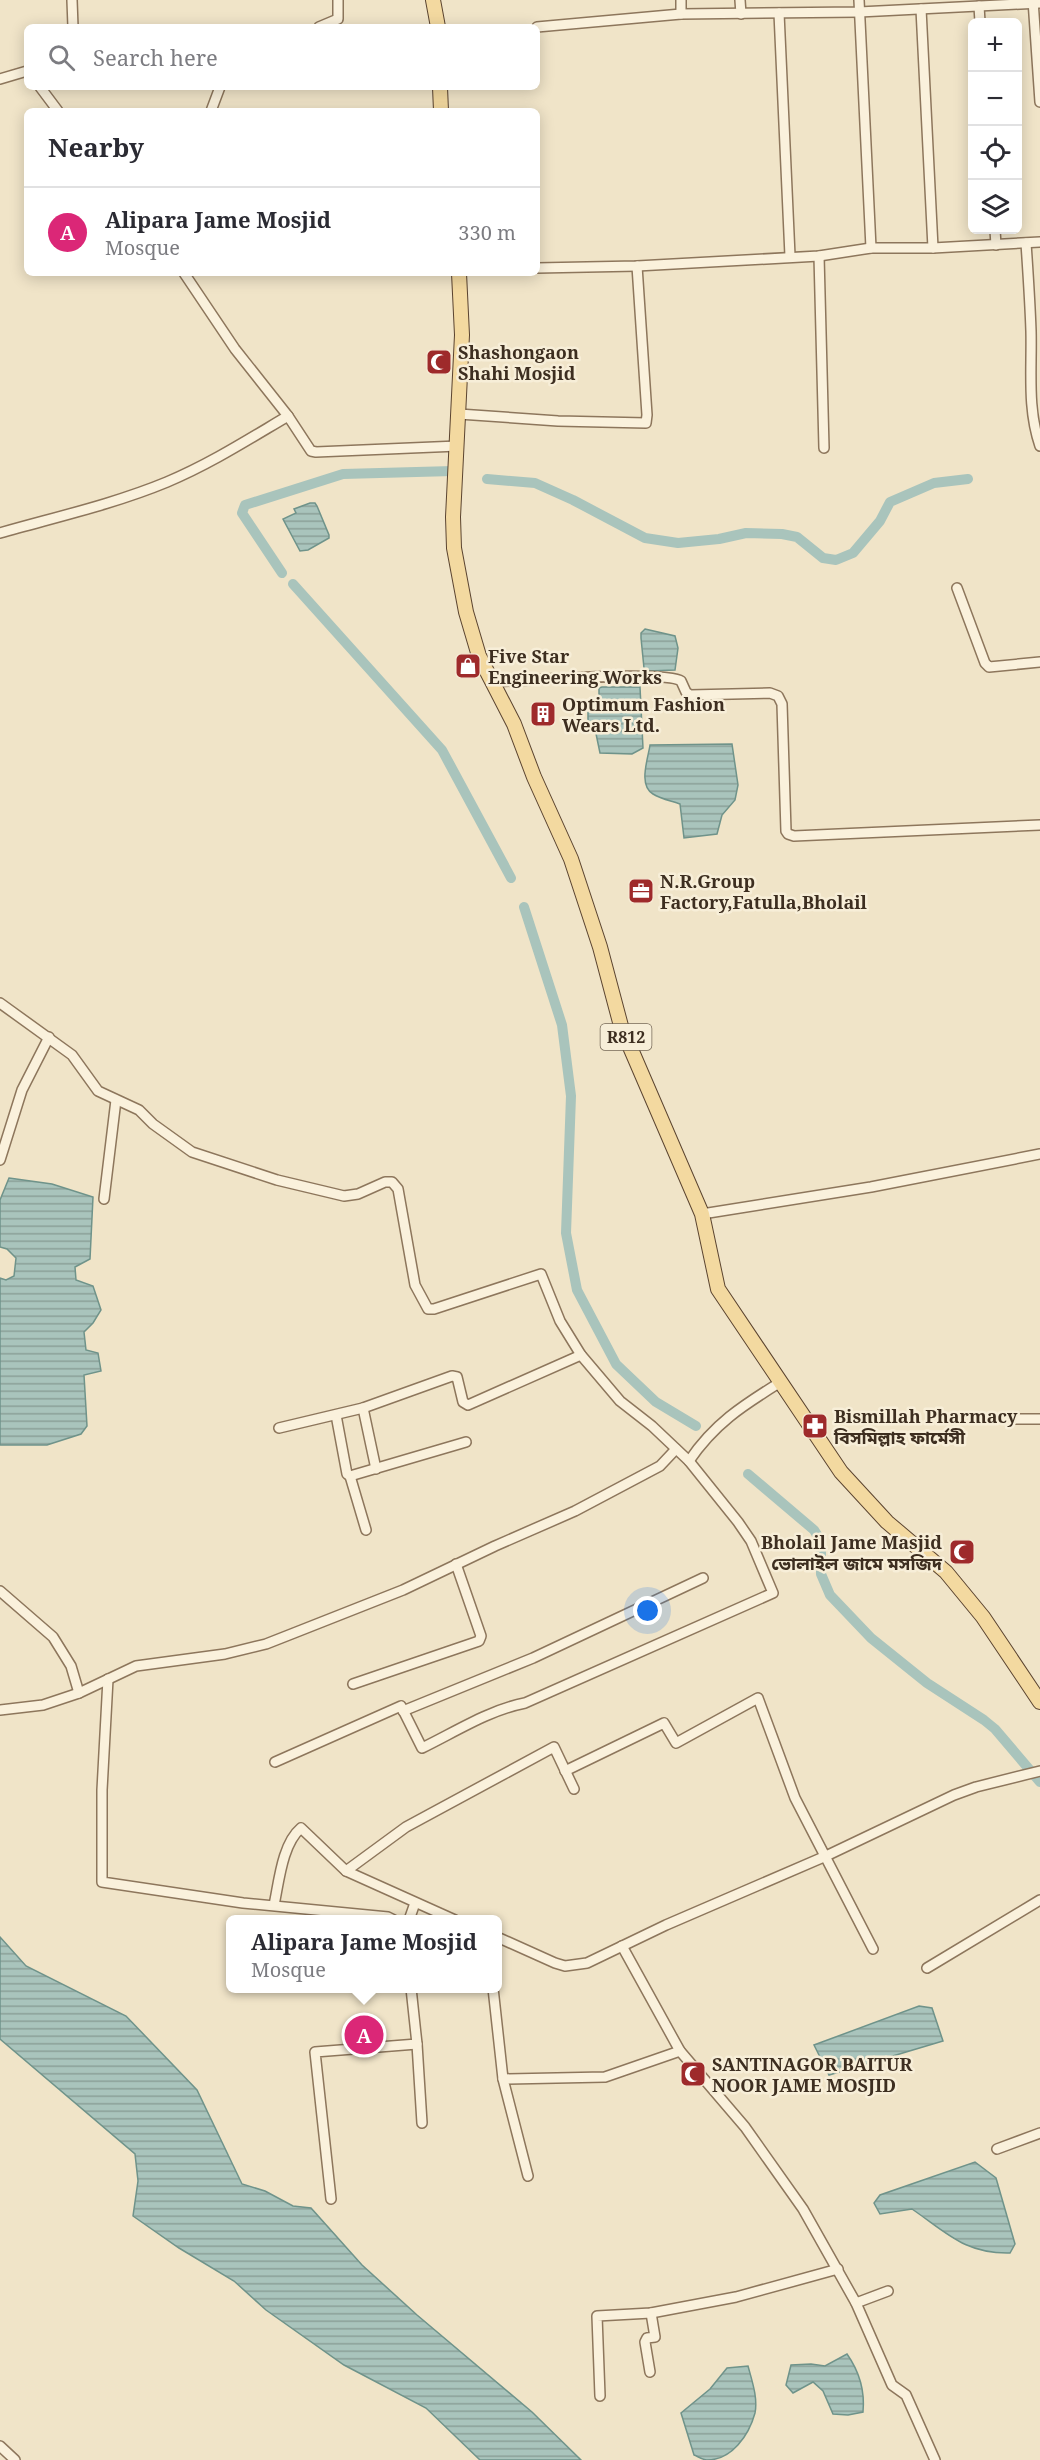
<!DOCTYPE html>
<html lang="en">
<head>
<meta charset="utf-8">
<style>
	body { margin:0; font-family:"Noto Serif","Noto Sans Bengali",serif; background:#f7f7f7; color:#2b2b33 }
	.controls { position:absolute; right:18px; top:18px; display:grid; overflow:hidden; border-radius:9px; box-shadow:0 3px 15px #0003 }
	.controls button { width:54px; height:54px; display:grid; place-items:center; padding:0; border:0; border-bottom:2px solid #e1e1e2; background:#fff; color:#2b2b33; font:30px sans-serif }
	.you { position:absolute; left:648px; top:1611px; width:21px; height:21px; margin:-15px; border:4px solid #fff; border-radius:50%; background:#1a73e8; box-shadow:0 0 0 9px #1a73e833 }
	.badge { display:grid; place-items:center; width:39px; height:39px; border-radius:50%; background:#db2777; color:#fff; font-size:20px; font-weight:700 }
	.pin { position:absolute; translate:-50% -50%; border:3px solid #fff; box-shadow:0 2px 6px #0006 }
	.popup { position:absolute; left:226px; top:1915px; width:276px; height:78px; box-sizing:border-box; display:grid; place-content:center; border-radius:9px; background:#fff; filter:drop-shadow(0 2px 4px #0005); font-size:20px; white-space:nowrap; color:#7c7c81 }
	.popup b { font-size:22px; color:#2b2b33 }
	.popup::after { content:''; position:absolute; left:50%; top:100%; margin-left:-12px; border:12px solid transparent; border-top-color:#fff }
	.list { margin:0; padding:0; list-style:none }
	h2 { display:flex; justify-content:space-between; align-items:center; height:78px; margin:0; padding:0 24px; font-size:26px }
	h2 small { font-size:20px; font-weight:400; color:#7c7c81 }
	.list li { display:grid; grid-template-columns:39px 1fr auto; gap:18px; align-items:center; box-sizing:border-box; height:90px; padding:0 24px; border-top:2px solid #e1e1e2 }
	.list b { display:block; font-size:22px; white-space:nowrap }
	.list p { margin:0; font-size:20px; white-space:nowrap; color:#7c7c81 }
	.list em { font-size:20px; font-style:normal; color:#7c7c81 }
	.icon { flex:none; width:33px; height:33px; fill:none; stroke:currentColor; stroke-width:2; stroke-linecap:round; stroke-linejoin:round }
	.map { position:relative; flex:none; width:1040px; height:2460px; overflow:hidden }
	.search { position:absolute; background:#fff; box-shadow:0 3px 15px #0003; left:24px; top:24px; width:516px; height:66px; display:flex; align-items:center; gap:15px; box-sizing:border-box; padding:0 21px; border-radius:9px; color:#7c7c81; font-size:22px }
	.panel { position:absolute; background:#fff; box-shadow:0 3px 15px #0003; left:24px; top:108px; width:516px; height:168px; border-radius:9px }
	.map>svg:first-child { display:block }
</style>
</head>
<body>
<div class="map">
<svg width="1040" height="2460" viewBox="0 0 1040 2460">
	<defs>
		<pattern id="water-rules" width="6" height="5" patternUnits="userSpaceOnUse" patternTransform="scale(1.5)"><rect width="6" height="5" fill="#a9c4bc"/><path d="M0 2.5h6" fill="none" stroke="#8ba098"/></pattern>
	</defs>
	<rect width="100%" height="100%" fill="#f0e4c8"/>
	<g fill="url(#water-rules)" stroke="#6f938a" stroke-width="1.5">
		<path d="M310,503h5l2,3 12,29v3l-21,12 -8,1 -17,-32 13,-6 -2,-4z"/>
		<path d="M645,629l30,7 3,12 -3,22 -27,1 -4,-3 -3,-30v-5z"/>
		<path d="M602,687h38l3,61 -11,6 -32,-1 -6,-29 -6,-1v-14l11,-10v-11z"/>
		<path d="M732,744l6,41 -3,15 -13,15 -5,19 -33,4 -4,-34c-8,-3 -19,-5 -27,-10 -15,-9 -5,-35 -3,-49z"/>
		<path d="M9,1178l43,6 41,13 -3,62 -15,8 1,13 17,6 8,24 -8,13 -9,9 2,18 12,3 3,18 -17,4 3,51 -6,8 -34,11h-47v-167l6,2 8,-4 2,-18 -9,-9 -7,-2v-47z"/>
		<path d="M0,1937l26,29 100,50 71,74 45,94 23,7 28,15 18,2 51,57 55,50 115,97 49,48h-101l-54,-52 -82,-43 -78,-55 -32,-29 -55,-33 -46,-32 5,-35 -3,-27 -135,-115z"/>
		<path d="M919,2006l13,2 11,33 -114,34 -15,-30z"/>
		<path d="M975,2162l21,16 19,66 -5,9c-45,1 -63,-20 -98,-44l-32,5 -6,-11 6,-8z"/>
		<path d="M847,2354c12,17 18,37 16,58l-15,3 -15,-1 -10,-23 -10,-9 -20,11 -7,-8 5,-20 20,-1 14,2z"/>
		<path d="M748,2366c4,15 10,32 7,47 -6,22 -23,47 -48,47 -4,0 -10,-4 -13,-5l-13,-42 29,-24 17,-21z"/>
	</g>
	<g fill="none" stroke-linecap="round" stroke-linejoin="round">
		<g stroke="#a9c4bc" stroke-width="10">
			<path d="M487,479l48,4 38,17 72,38 33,5 41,-4 27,-6 36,1 15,3 26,21 13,2 17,-7 27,-32 10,-19 44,-19 34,-4"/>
			<path d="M282,573l-40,-60 3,-8 98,-31 110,-3"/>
			<path d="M293,584l149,166 69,128"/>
			<path d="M524,907l38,118 9,71 -5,137 11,57 39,74 40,38 40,24"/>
			<path d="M748,1474l66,56 5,8 2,13v23l9,21 41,43 56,45 57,37 11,9 45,53"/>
		</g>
		<g stroke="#8d765c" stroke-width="12">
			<g id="minor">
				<path d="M72,0l1,27"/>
				<path d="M681,0v14"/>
				<path d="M740,0l1,14"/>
				<path d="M859,0l12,248"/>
				<path d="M1033,0l7,102"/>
				<path d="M979,6l1,16"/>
				<path d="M921,9l12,239"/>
				<path d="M779,13l11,243"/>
				<path d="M319,27l19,-8v-19"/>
				<path d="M537,27l144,-13 178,-2 181,-9"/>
				<path d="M0,79l27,-8"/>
				<path d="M40,87l18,24"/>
				<path d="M211,111l9,-24"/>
				<path d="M995,230l1,15"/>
				<path d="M1026,243c2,29 4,59 5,88 1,39 -4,77 9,115"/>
				<path d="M819,256l5,192"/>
				<path d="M537,268l100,-2 182,-10 52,-8h62l107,-6"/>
				<path d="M184,273l51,76 53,67"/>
				<path d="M459,414l99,7 88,2 1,-8 -10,-149"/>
				<path d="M0,533c56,-16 114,-29 167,-51 43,-18 82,-43 121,-66l23,35 5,1 142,-6"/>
				<path d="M957,588l28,75 4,4 51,-5"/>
				<path d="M492,682c28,-1 174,-12 189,-1l5,11 4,3 80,-2 8,3 4,8 4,127 2,3 6,2 246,-11"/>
				<path d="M0,1003l72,52 26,36 41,19 14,14 39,28 85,28 67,16 14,-2 27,-12h7l6,7 17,96 13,24h6l107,-35 19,47 21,34 39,46 32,25 37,35 49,61 13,19 22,52 -248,110c-36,7 -70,29 -103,45l-21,-42 -126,56"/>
				<path d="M0,1160l22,-70 27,-53"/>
				<path d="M104,1199l12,-99"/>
				<path d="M702,1214l169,-27 169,-33"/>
				<path d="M363,1408l13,61"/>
				<path d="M336,1415l11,59 3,2 116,-34"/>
				<path d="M1015,1419h25"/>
				<path d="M279,1428l84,-20 89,-32 5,1 6,25 5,3 113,-50"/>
				<path d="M689,1461c25,-37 53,-55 90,-78"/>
				<path d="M350,1476l16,54"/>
				<path d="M0,1591l53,46 18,29 8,27"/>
				<path d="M108,1679l-6,111v92l141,21 145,14 6,3"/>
				<path d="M353,1684l126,-43 2,-5 -25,-72"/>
				<path d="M0,1710l43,-5 36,-12 57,-27 89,-12 41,-10 28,-11 109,-43 92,-44 80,-35 85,-45 16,-17"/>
				<path d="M403,1711l130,-53 170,-80"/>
				<path d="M565,1771l99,-48 12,20 82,-45 37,100 78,151"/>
				<path d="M346,1871l60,-44 148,-80 20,42"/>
				<path d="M274,1905c5,-23 8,-61 27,-77l45,43 109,49"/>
				<path d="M409,1920l6,-17"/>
				<path d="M497,1937l58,26 10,3 22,-3 79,-38 160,-69 128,-61 22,-8 64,-16"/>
				<path d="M622,1946l58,105 65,76 58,82 53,94 36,82 14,10 29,65"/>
				<path d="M927,1968l113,-68"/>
				<path d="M493,1988l10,91 25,97"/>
				<path d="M417,2044l5,79"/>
				<path d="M503,2079l102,-2 75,-26"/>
				<path d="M997,2149l43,-16"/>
				<path d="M331,2199l-16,-147 102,-8 -6,-56"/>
				<path d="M856,2303l32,-12"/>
				<path d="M650,2372l-5,-30 2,-4 8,-1 -4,-24"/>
				<path d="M600,2396l-3,-80 54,-3 85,-16 102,-28"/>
				<path d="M0,2446l15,14"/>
			</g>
		</g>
		<g stroke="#5b4430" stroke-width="16">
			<g id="primary">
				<path d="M433,0l5,27"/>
				<path d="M440,87l1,24"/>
				<path d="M459,273l3,62 -9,182 1,31 12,64 13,44 35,68 20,53 37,82 29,88 21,79 81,188 16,75 123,183 46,50 59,50 37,45 57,85"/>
			</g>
		</g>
		<use href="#minor" stroke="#faf1dc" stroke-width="9"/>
		<use href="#primary" stroke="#f3d9a0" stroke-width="14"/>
	</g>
	<defs>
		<g id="mosque-square" transform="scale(1.35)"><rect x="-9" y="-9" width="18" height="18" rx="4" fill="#9e2a2b" stroke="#f7eed8"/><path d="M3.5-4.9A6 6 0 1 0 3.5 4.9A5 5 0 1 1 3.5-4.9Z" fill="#fff"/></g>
		<g id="shop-square" transform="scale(1.35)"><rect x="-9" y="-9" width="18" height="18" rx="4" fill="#9e2a2b" stroke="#f7eed8"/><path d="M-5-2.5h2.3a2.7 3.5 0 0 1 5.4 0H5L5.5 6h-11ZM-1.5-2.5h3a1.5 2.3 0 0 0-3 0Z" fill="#fff"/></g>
		<g id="building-square" transform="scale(1.35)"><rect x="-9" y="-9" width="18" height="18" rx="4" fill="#9e2a2b" stroke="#f7eed8"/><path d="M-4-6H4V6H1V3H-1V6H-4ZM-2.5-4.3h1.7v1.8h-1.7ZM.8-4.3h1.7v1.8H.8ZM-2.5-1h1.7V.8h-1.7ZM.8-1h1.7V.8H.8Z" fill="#fff"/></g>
		<g id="office-square" transform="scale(1.35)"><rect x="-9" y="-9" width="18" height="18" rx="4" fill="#9e2a2b" stroke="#f7eed8"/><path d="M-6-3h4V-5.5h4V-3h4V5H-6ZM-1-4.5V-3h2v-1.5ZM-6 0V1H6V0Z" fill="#fff"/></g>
		<g id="pharmacy-square" transform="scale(1.35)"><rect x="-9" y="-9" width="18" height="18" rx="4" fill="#9e2a2b" stroke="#f7eed8"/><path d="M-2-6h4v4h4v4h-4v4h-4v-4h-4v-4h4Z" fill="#fff"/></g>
	</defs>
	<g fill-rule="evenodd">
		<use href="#mosque-square" x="439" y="362"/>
		<use href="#shop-square" x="468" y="666"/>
		<use href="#building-square" x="543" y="714"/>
		<use href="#office-square" x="641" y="891"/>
		<use href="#pharmacy-square" x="815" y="1426"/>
		<use href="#mosque-square" x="962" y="1552"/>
		<use href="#mosque-square" x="693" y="2074"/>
	</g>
	<g text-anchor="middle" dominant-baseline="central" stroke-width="5" stroke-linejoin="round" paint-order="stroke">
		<rect fill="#f7eed8" stroke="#756857" stroke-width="1.5" x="600.5" y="1024" width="51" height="26" rx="4.5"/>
		<g font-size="16" font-weight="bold" fill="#3d2e20">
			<text x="626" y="1037">R812</text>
		</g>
		<g font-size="18" font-weight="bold" fill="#3d2e20" stroke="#f7eed8" text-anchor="start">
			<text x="458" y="352">Shashongaon<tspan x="458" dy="21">Shahi Mosjid</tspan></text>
			<text x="488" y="656">Five Star<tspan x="488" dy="21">Engineering Works</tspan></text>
			<text x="562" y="704">Optimum Fashion<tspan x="562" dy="21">Wears Ltd.</tspan></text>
			<text x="660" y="881">N.R.Group<tspan x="660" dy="21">Factory,Fatulla,Bholail</tspan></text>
			<text x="834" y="1416">Bismillah Pharmacy<tspan x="834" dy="21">বিসমিল্লাহ ফার্মেসী</tspan></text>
			<text x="942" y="1542" text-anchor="end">Bholail Jame Masjid<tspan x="942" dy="21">ভোলাইল জামে মসজিদ</tspan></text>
			<text x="712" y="2064">SANTINAGOR BAITUR<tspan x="712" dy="21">NOOR JAME MOSJID</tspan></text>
		</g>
	</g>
</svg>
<div class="controls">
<button>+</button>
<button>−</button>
<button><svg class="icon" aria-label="locate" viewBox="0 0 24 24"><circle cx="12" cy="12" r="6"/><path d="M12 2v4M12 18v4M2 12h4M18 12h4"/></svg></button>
<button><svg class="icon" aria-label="layers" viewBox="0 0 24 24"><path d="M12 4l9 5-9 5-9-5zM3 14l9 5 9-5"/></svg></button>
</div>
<div class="you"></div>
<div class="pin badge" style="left:364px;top:2035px">A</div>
<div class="popup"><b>Alipara Jame Mosjid</b>Mosque</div>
<div class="search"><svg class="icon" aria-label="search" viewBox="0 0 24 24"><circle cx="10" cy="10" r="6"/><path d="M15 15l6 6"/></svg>Search here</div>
<section class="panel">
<h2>Nearby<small></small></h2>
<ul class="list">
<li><span class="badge">A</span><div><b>Alipara Jame Mosjid</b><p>Mosque</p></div><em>330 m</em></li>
</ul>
</section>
</div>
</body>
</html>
